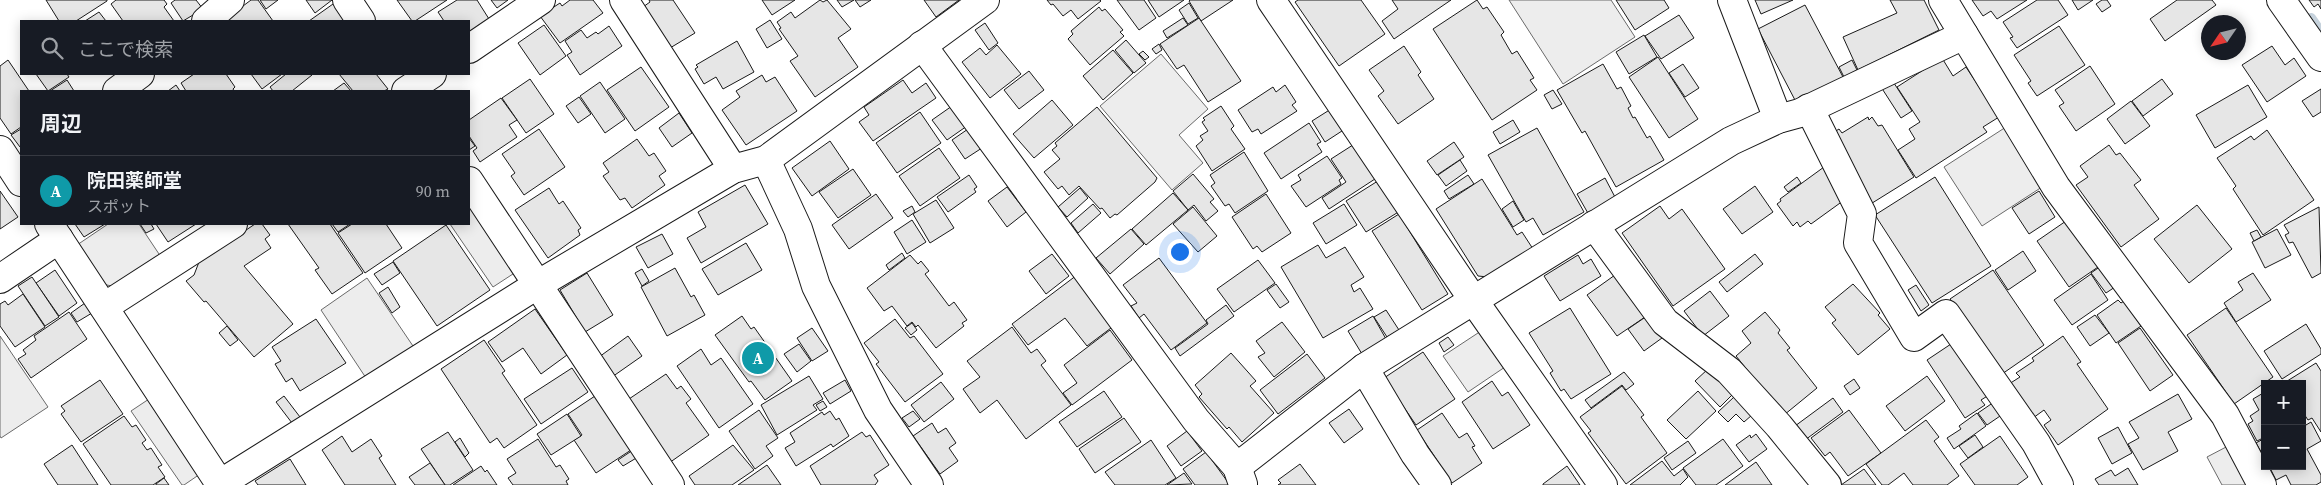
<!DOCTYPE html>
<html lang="ja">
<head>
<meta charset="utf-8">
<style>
	body { margin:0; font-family:"Source Serif 4","Noto Sans JP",serif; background:#242831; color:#f1f3f6 }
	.controls { position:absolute; right:15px; bottom:15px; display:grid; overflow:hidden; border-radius:0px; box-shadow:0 2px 12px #0003 }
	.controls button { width:45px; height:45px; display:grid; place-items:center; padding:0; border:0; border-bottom:1px solid #363941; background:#171b24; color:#f1f3f6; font:25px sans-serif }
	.compass { position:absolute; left:2201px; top:15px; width:45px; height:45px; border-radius:50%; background:#171b24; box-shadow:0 2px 12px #0003; rotate:235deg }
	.you { position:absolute; left:1179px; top:251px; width:18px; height:18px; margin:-12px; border:4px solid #fff; border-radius:50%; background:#1a73e8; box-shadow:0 0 0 8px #1a73e833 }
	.badge { display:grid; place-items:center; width:32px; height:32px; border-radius:50%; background:#b45309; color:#fff; font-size:16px; font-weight:700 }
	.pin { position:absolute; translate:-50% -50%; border:2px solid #fff; box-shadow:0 1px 5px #0006 }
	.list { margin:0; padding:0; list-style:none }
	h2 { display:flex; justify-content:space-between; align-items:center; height:65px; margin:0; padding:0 20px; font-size:21px }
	h2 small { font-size:16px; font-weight:400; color:#9ea1a6 }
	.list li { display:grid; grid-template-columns:32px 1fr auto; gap:15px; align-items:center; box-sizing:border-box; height:70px; padding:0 20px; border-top:1px solid #363941 }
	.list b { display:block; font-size:19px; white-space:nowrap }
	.list p { margin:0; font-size:16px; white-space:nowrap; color:#9ea1a6 }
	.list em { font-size:16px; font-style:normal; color:#9ea1a6 }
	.icon { flex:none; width:28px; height:28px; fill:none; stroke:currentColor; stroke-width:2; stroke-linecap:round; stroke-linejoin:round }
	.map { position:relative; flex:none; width:2321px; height:485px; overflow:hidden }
	.search { position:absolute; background:#171b24; box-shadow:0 2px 12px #0003; left:20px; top:20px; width:450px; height:55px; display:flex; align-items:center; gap:12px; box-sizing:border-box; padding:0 18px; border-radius:0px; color:#9ea1a6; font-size:19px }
	.panel { position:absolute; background:#171b24; box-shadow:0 2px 12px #0003; left:20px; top:90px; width:450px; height:135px; border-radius:0px }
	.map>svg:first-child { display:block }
</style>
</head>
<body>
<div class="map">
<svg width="2321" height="485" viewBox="0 0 2321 485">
	<rect width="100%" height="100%" fill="#fff"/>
	<g fill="#ededed" stroke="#6a6a6a">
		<path d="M1509,0h102l24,37 -72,47z"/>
		<path d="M1161,54l47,55 -29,26 24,28 -31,27 -72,-84z"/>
		<path d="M2006,127l39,58 -63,41 -38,-59z"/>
		<path d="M469,205l47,67 -23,15 -43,-63h19z"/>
		<path d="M108,224h31l22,33 -44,30 -15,-3 -25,-39z"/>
		<path d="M367,278l48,71 -47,32 -47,-71z"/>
		<path d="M1481,331l24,36 -37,25 -25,-36z"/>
		<path d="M0,336l48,71 -47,31 -1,-2z"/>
		<path d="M152,397l51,75 -19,13h-2l-51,-74z"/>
		<path d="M2228,446l22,39h-28l-15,-28z"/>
	</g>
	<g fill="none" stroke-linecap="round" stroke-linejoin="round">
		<path stroke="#c6d2dc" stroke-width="10" d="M2311,18l10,14"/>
	</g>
	<g fill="#e6e6e6" stroke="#1a1a1a">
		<path d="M46,0h61v1l-31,20h-17z"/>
		<path d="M116,0h48l3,4 -3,3 10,14h-51l-12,-17z"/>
		<path d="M175,0h21l7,9 -20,12 -12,-18z"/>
		<path d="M251,0h7l15,21h-50z"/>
		<path d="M260,0h18l-12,9z"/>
		<path d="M306,0h26l-17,13z"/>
		<path d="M397,0h50l-32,21h-3z"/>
		<path d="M457,0h20l12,19 -20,14v-12h-25l-6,-9z"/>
		<path d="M491,0h17l-11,8z"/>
		<path d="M570,0h23l10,13 -43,30 -20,-27 20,-13 2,3z"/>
		<path d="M649,0h24l22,33 -25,15 -27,-41 7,-5z"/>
		<path d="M762,0h33l-23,15z"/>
		<path d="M820,0l3,2 4,-2 24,29 -13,9 20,29 -43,30 -25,-36 8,-5 -19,-27 2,-1 -4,-6 14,-10 4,6z"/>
		<path d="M837,0h17l-12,7z"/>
		<path d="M855,0h16l-11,7z"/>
		<path d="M924,0h35l-23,17z"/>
		<path d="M1047,0h53l1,1 -23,18 -7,-9 -8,6 -10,-12 -2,1z"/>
		<path d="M1117,0h27l12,18 -17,12z"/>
		<path d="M1148,0h36l-25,17z"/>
		<path d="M1190,0h43l-32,21 -12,-20z"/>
		<path d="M1298,0h63l24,34 -46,32 -44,-64z"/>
		<path d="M1392,0h59l-57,39 -12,-18 16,-12z"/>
		<path d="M1477,0l6,9 4,-2 17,25 -3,3 11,19 5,-3 17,27 -4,2 7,10 -45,30 -59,-91z"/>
		<path d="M1616,0h48l5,8 -34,22z"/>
		<path d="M1755,0h38l-32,14z"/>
		<path d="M1890,0h34l15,30 -81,40 -15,-33 54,-24z"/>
		<path d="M1972,0h55l-30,19 -6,-8 -8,5z"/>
		<path d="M2037,0h21l10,15 -51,33 -7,-10 3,-1 -10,-15z"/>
		<path d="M2072,0h21l-15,10z"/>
		<path d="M2102,0h5l4,6 -9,6 -6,-8z"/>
		<path d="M2177,0h35l4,5 -51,36 -15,-22z"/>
		<path d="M2309,0h12v9l-3,-5 -4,3z"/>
		<path d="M1189,3l9,15 -10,6 -9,-14z"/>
		<path d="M333,4l13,17h-37z"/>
		<path d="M1805,5l38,72 -47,25 -38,-73z"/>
		<path d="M1099,7l3,4 3,-2 18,21 -3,2 4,4 -34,29 -22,-26 5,-5 -2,-3z"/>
		<path d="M99,12l7,9h-21z"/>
		<path d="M1679,15l15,23 -33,21 -16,-23z"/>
		<path d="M1183,18l5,7 -21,13 -4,-7z"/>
		<path d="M1199,18l42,63 -33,21 -24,-37 -7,4 -17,-25z"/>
		<path d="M770,20l12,19 -15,9 -11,-19z"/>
		<path d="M985,23l13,20 -9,7 -14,-20z"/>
		<path d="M544,25l22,31 -26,19 -22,-32z"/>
		<path d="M609,26l13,20 -42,29 -13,-20 5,-3 -7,-11 16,-11 6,8 9,-6 2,2z"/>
		<path d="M2059,26l26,39 -48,31 -9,-13 3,-2 -17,-26z"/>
		<path d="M1644,35l13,22 -28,17 -13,-22z"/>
		<path d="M1126,40l20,23 -12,10 -19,-23z"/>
		<path d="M737,41l17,31 -31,17 -7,-12 -12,7 -9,-15 3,-2 -2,-2z"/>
		<path d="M1159,44l3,6 -6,4 -4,-5z"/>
		<path d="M997,45l24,29 -31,24 -28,-36 18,-14 6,7z"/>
		<path d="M1404,46l17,26 -3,3 16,24 -36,25 -20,-28 6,-5 -15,-21z"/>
		<path d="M2272,46l13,19 9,-7 12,18 -39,26 -25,-37z"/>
		<path d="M1113,50l20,23 -30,27 -20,-24z"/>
		<path d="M1143,51l6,6 -4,3 -6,-6z"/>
		<path d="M1658,57l40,62 -29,19 -40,-61z"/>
		<path d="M1942,58l11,18 13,-9 33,50 -16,10 4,5 -71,46 -18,-28 17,-11 -6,-10 11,-7 -23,-35z"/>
		<path d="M8,60l21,31h-8v36l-10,7 -11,-16v-52z"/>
		<path d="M1852,60l5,10 -13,7 -5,-10z"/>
		<path d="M1603,64l14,25 4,-2 10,19 -3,2 5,10 2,-1 12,21 3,-2 14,24 -48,27 -31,-56 -3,2 -25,-43z"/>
		<path d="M1683,64l16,24 -14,9 -16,-24z"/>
		<path d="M2090,66l25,38 -39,27 -17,-25 5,-3 -9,-13z"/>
		<path d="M641,67l28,40 -34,24 -28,-41z"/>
		<path d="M1029,71l15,19 -25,19 -15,-19z"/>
		<path d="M36,74h31l2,3 -21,14z"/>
		<path d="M194,74h32l9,13 -2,2 1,2h-48l-5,-8z"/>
		<path d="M251,74h31l-20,15z"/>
		<path d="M286,74h26v1l-20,16h-19l-3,-4z"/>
		<path d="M339,74h37l12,15 -4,2h-31z"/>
		<path d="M762,75l4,7 9,-5 22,34 -51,34 -24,-35 18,-13 -4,-6z"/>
		<path d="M530,79l24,35 -28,19 -24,-35z"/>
		<path d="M2162,79l11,15 -30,22 -11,-15z"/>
		<path d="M67,80l7,11h-24z"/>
		<path d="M903,80l9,13 14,-10 10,15 -63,43 -14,-19 10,-7 -5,-8z"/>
		<path d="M1892,80l20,31 -11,7 -20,-31z"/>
		<path d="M600,82l25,37 -20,14 -25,-37z"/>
		<path d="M344,83l7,8h-18z"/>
		<path d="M176,85l4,6h-12z"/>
		<path d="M1285,85l11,17 -4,3 5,6 -36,23 -3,-5 -6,3 -14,-22 35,-23 3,5z"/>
		<path d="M2248,85l19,32 -52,31 -19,-33z"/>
		<path d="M2321,89v23l-8,5 -11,-16z"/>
		<path d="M1553,90l9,14 -10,5 -8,-14z"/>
		<path d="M579,97l12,17 -13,9 -12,-17z"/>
		<path d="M501,98l16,22 -8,5 8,12 -37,25 -7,-11 4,-3 -8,-12v-16z"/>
		<path d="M1052,100l21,25 -39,33 -21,-24z"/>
		<path d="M2131,101l19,25 -25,18 -18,-25z"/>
		<path d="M952,106l15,20 -20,14 -15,-20z"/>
		<path d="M1221,106l13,20 -3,3 14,20 -33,22 -16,-25 7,-6 -3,-4 8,-5 -6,-9 3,-2 -2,-2z"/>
		<path d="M1097,107l60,71 -2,4 -38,33 -2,-1 -5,4 -8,-10 -2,1 -21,-23 -10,9 -7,-9 -4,3 -14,-17 16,-13 -8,-9 5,-4 -2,-3z"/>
		<path d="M1331,109l14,20 -20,13 -13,-21z"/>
		<path d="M920,112l21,31 -44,30 -21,-30z"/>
		<path d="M679,113l13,20 -20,14 -13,-19z"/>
		<path d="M1868,117l1,3 3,-3 6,9 4,-1 32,52 -45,28 -41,-69 11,-7 3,4z"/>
		<path d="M1513,120l7,12 -20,12 -7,-12z"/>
		<path d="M1309,123l12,19 -4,2 5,8 -41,27 -17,-26z"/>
		<path d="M971,127l14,19 -20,13 -13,-19z"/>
		<path d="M1537,128l47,84 -41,23 -10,-17 -7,4 -38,-67z"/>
		<path d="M21,129v17l-1,1 -9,-12z"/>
		<path d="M539,129l26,38 -41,28 -13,-19 4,-3 -13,-19z"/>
		<path d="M2267,130l47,70 -51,35 -30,-46 3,-3 -19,-28 34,-22 3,4z"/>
		<path d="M469,138l6,8 -6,4z"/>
		<path d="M637,139l12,17 5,-3 12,18 -7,5 6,9 -33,23 -7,-10 -5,2 -17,-24 6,-4 -6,-9z"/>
		<path d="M830,141l19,28 -37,27 -20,-28z"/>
		<path d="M1454,142l10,15 -27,18 -10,-14z"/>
		<path d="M1356,143l22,34 -49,32 -7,-11 24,-16 -15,-23z"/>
		<path d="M2109,145l7,10 4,-2 21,27 -7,5 25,34 -38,28 -45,-62 12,-8 -8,-11z"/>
		<path d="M939,148l21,30 -40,28 -21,-30z"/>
		<path d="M1244,152l24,39 -33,22 -6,-9 -4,2 -14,-20 4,-3 -5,-8z"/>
		<path d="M1327,156l15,22 -3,2 2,4 -35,23 -15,-21 10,-6 -3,-5z"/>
		<path d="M1460,160l7,11 -21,15 -8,-11z"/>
		<path d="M1824,167l23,31 -36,26 -3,-3 -8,6 -3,-5 -4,4 -16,-22 4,-3 -1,-2z"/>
		<path d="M853,169l18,26 -33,23 -19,-26z"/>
		<path d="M1193,174l21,25 -4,3 8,9 -12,10 -12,-16 -6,5 -15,-19z"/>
		<path d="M969,175l8,12 -3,2 2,3 -28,20 -11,-15z"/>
		<path d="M1468,175l6,9 -25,15 -5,-8z"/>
		<path d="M1797,177l4,6 -13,9 -4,-5z"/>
		<path d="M1935,177l56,89 -59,37 -57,-88z"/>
		<path d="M1605,178l11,21 -27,16 -12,-21z"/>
		<path d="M1381,179l19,32 -34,21 -20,-31z"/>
		<path d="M1482,179l35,56 5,-3 11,17 -45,28 -10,-1 -42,-67z"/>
		<path d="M745,185l23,39 -67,39 -14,-25 19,-11 -8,-15z"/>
		<path d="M1755,186l18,26 -31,22 -19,-25z"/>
		<path d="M1007,187l19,25 -19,15 -19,-26z"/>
		<path d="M549,188l10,16 4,-3 18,27 -3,2 2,5 -32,23 -33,-48z"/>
		<path d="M1080,188l8,10 -21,19 -9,-10z"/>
		<path d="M0,191l18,26 -18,12z"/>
		<path d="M2039,191l16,26 -26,17 -17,-26z"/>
		<path d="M1173,193l15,17 -42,35 -14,-16z"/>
		<path d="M876,194l17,24 -44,31 -17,-24z"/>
		<path d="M1266,194l25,39 -29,19 -5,-6 -4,3 -21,-32z"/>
		<path d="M936,200l18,28 -24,15 -17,-29z"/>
		<path d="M1513,201l11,19 -11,7 -11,-18z"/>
		<path d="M1093,204l8,9 -23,20 -7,-10z"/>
		<path d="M1344,204l13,21 -31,19 -13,-21z"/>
		<path d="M2197,205l35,44 -43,34 -35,-44z"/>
		<path d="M912,206l3,6 -7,5 -5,-6z"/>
		<path d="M1660,206l9,13 13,-10 43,60 -52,37 -51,-73z"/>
		<path d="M1193,207l24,29 -19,16 -25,-28z"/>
		<path d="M2319,207l2,66 -9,5 -19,-36 -4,1 -4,-8 4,-2 -5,-8z"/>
		<path d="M1399,214l49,80 -26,16 -50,-79z"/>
		<path d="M912,220l14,22 -19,12 -13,-22z"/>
		<path d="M2066,221l32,46 -29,20 -32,-46z"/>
		<path d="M75,224h30l-21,13z"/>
		<path d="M140,224h11l3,5 -8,4z"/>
		<path d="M156,224h40l-28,18z"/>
		<path d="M255,224h7l8,11 -5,4 6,9 -27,18 49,58 -39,33 -48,-56 -2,1 -18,-21 8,-6 5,-13z"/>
		<path d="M288,224h42l33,49 -31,21 -17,-24 4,-2z"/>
		<path d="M332,224h18l-12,8z"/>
		<path d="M352,224h34l16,24 -37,25 -27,-40z"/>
		<path d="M446,225l44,65 -53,36 -44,-65z"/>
		<path d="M1131,229l13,15 -34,30 -14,-16z"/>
		<path d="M2277,229l14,26 -26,13 -13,-26z"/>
		<path d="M2257,230l4,7 -7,4 -4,-8z"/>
		<path d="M662,234l11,20 -25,14 -12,-21z"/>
		<path d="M746,243l16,27 -44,25 -16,-26z"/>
		<path d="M1318,245l8,13 19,-11 19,30 -13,8 3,7 6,-4 13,21 -50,29 -42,-71z"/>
		<path d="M2023,251l13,20 -28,19 -13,-20z"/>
		<path d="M902,253l3,5 -16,12 -3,-5z"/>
		<path d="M1052,254l17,22 -23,18 -17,-23z"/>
		<path d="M1755,254l8,10 -36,28 -8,-10z"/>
		<path d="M910,255l8,9 3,-3 8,10 -4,3 24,32 5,-4 13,18 -5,3 2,3 -28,22 -18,-23 -2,2 -4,-5 -5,4 -15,-20 -8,5 -17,-23z"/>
		<path d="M1578,255l5,9 8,-5 10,17 -41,25 -16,-25z"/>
		<path d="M1159,258l48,65 -36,27 -27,-36 -5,4 -8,-12 6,-3 -14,-18z"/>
		<path d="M1258,260l17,23 -41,29 -17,-23z"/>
		<path d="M393,262l7,11 -18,12 -8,-11z"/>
		<path d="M2101,266l14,21 -9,6 -15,-20z"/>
		<path d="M675,268l16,29 3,-2 11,20 -38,21 -26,-49z"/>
		<path d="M642,269l7,12 -7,5 -7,-13z"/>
		<path d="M55,270l22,33 -18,13 -23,-33z"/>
		<path d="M1993,270l51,75 -42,29 -52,-75z"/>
		<path d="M587,273l26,42 -28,17 -25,-42z"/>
		<path d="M2253,273l18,27 -35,22 -12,-19 19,-13 -5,-8z"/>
		<path d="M2091,274l17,26 -36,25 -18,-25z"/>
		<path d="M1077,275l38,50 -28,21 -22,-28 -37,27 -16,-21z"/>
		<path d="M1615,275l30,42 -28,19 -30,-41z"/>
		<path d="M32,277l27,40 -14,9 -27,-40z"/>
		<path d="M1276,284l13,18 -9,6 -13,-18z"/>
		<path d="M1853,284l27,29 -2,2 12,14 -32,26 -26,-32 4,-3 -11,-13z"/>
		<path d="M1916,285l13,20 -8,6 -13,-21z"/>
		<path d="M388,287l12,20 -8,6 -13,-20z"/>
		<path d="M1710,291l19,25 -26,20 -19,-25z"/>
		<path d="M23,294l22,33 -30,20 -15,-21v-22l5,-3 3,4z"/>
		<path d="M2118,300l3,3 3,-2 17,25 -25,17 -19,-28z"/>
		<path d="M85,303l7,10 -15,9 -6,-9z"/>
		<path d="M1226,305l8,11 -54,40 -5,-8 33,-24 -2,-4z"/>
		<path d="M1570,308l41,66 -40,25 -7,-10 -3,2 -11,-18 3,-2 -24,-38z"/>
		<path d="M2226,308l47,69 -39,27 -47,-69z"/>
		<path d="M535,309l32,46 -26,19 -18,-26 -21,14 -14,-20z"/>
		<path d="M1386,310l13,20 -12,7 -13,-20z"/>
		<path d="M69,312l18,27 -56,39 -13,-19 8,-5 -3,-4 13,-10 -2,-4z"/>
		<path d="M1765,312l15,18 -2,3 12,15 -3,2 30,38 -33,27 -48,-59 15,-13 -9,-12z"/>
		<path d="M2095,315l14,18 -19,13 -13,-19z"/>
		<path d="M742,316l9,13 3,-2 38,54 -27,19 -14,-19 -2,1 -34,-47z"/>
		<path d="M1373,316l13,23 -24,15 -14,-23z"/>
		<path d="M1647,316l15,22 -18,13 -16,-22z"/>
		<path d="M316,319l30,44 -46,28 -8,-13 -6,4 -11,-18 6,-3 -9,-14z"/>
		<path d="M895,319l15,19 4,-2 29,38 -38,28 -29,-38 3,-2 -15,-19z"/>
		<path d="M1282,322l23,30 -31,25 -16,-20 7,-4 -9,-12z"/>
		<path d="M912,323l5,7 -6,5 -6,-7z"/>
		<path d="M2306,324l15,25v5l-39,25 -18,-28z"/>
		<path d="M227,326l11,14 -8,6 -11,-13z"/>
		<path d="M1012,327l19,26 6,-4 9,12 -5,4 30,40 -45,34 -29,-39 -17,13 -17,-24 17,-12 -13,-16z"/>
		<path d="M812,328l16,23 -16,10 -15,-23z"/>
		<path d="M2140,328l33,47 -23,16 -32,-48z"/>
		<path d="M1110,330l22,30 -60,45 -9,-12 14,-10 -13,-18z"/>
		<path d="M628,336l14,20 -30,21 -13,-20z"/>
		<path d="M2063,336l18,26 -4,2 31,45 -50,36 -14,-20 7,-5 -7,-10 -11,8 -24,-34 11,-7 -4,-4 18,-12 -2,-3z"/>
		<path d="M1448,337l6,8 -10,7 -5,-9z"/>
		<path d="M484,340l21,31 -3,2 35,52 -33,23 -7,-10 -7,5 -49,-74z"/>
		<path d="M1954,342l35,53 -8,5 4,5 -20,13 -38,-58z"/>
		<path d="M799,344l12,17 -14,11 -13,-18z"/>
		<path d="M701,349l10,16 10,-7 32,46 -34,24 -42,-62z"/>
		<path d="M1423,352l32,47 -39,26 -32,-47z"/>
		<path d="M1231,353l25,28 -6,5 24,27 -32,29 -13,-15 -2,2 -28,-32 3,-3 -7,-9z"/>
		<path d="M1307,354l18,24 -47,36 -18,-24z"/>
		<path d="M2316,363l5,8v61l-9,-14 -4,2 -6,-9v-27l-18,-1z"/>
		<path d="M572,368l16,24 -47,32 -17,-25z"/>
		<path d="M1708,369l24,26 -12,12 -25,-26z"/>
		<path d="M1624,372l10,12 -8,6 -4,-5 -31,23 -6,-8z"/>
		<path d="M666,374l11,15 4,-3 10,13 -5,4 23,32 -40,28 -43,-62z"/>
		<path d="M809,376l14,23 -10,6 4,5 -40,25 -16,-30z"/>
		<path d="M1927,376l18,25 -40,30 -19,-25z"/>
		<path d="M1854,379l6,9 -10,7 -6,-9z"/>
		<path d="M100,380l23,34 -42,28 -20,-28 4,-3 -4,-5z"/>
		<path d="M845,380l6,11 -21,13 -7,-11z"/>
		<path d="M1492,381l10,15 6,-4 22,33 -37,24 -31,-47z"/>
		<path d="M941,382l13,17 -30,23 -13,-17z"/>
		<path d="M1622,386l22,29 -3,2 26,36 -41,31 -38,-51 3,-2 -11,-14z"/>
		<path d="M1104,391l18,26 -45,30 -18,-25z"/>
		<path d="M1698,391l18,20 -30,28 -19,-19z"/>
		<path d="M2265,392v45l-8,4 -9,-17 5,-3 -3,-5 9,-6 -6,-11z"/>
		<path d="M2178,394l14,25 -24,13 10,19 -35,19 -15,-26 11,-6 -10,-16z"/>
		<path d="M284,396l16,21 -8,6 -16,-21z"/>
		<path d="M595,396l36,54 -35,23 -22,-33 8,-5 -14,-21z"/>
		<path d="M1734,397l18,18 -8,7 -8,-8 -8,8 -10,-10z"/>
		<path d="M1833,398l10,14 -38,28 -10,-14z"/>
		<path d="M823,401l4,6 -7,4 -4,-6z"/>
		<path d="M1994,402l9,12 -16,11 -9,-12z"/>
		<path d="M1349,409l14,20 -19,14 -15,-20z"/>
		<path d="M759,410l19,28 -12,8 7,10 -18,13 -26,-38z"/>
		<path d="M1849,410l32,43 -33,23 -18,-24 -5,4 -14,-18z"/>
		<path d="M830,411l6,9 3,-2 10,18 -16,11 -2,-3 -35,22 -11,-18 10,-6 -5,-9 32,-21 2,3z"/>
		<path d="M913,411l7,8 -11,8 -7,-9z"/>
		<path d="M1442,413l17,25 8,-5 8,13 -3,1 10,16 -30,20 -35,-53z"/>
		<path d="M1977,413l9,13 -32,23 -7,-11 14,-9 -2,-3z"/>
		<path d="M567,414l14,22 -30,19 -14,-21z"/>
		<path d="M124,416l8,11 4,-2 10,15 -4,3 5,7 4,-2 11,17 -4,2 7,10 -12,8h-42l-28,-41z"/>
		<path d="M1124,418l17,24 -46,31 -16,-24z"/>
		<path d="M2302,418l4,7 5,-3 10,19 -14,8 14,26v7l-5,3h-25l-5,-10 -10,5 -7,-14h33z"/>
		<path d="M1926,420l13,17 -5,4 25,35 -12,9h-34l-9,-12 -16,12h-6l-16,-21z"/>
		<path d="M932,423l6,10 8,-5 10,15 -7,5 9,13 -18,13 -27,-38z"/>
		<path d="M2118,427l14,26 -20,11 -14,-26z"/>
		<path d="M1187,431l15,20 -21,15 -14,-20z"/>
		<path d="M448,432l25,38 -23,15h-5l-24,-36z"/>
		<path d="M862,432l4,5 4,-2 19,30 -15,10 4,6 -3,4h-54l-11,-19z"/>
		<path d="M1756,434l11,15 -18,13 -13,-17 14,-10 1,3z"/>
		<path d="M1975,435l8,12 -15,11 -9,-12z"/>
		<path d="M342,436l10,16 19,-13 11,17 -3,2 17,27h-51l-23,-35z"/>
		<path d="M2000,436l28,41 -11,8h-42l-15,-21z"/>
		<path d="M460,438l9,15 -4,4 -10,-15z"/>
		<path d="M2265,438v21l-9,-16z"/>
		<path d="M538,439l18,28 4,-2 9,14 -3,2 2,4h-55l-5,-7 8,-5 -9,-14z"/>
		<path d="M1723,439l20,27 -27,19h-20l-13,-17z"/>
		<path d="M1151,440l25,38 -11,7h-50l-10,-13z"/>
		<path d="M1688,441l8,12 -24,17 -8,-12z"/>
		<path d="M72,445l26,40h-40l-14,-21z"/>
		<path d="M733,445l21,25 -22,15h-37l-6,-9z"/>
		<path d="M633,450l5,7 -15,9 -5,-6z"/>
		<path d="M1206,452l24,33h-35l-12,-16z"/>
		<path d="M290,459l16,26h-48l-3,-4z"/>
		<path d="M1662,461l12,15 9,-7 5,8 -8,8h-50z"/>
		<path d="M1756,462l16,23h-47z"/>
		<path d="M430,463l15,22h-30l-6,-8z"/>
		<path d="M1300,464l16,21h-38l3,-2 -3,-3z"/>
		<path d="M767,465l14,20h-43z"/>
		<path d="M481,466l4,6 2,-2 10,15h-44z"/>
		<path d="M1567,466l13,19h-37v-1z"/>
		<path d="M2128,468l10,17h-39l-4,-6 16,-9 4,6z"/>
		<path d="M1864,469l12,16h-35z"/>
		<path d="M1184,473l8,11 -25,1z"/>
		<path d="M164,478l5,7h-13v-1z"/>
	</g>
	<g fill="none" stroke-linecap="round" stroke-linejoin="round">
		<g stroke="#1a1a1a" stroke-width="30">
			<g id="street">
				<path d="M347,0l14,21"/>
				<path d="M624,0l109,169"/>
				<path d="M1271,0l203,301 129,184"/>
				<path d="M1732,0l46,119"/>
				<path d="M1943,0l113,187 169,228 37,70"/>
				<path d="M2281,0l40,57"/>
				<path d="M206,21l24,-21"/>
				<path d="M922,45l274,375 41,47 6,17"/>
				<path d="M469,49l72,-49"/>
				<path d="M117,91l23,-17"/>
				<path d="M406,91l26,-17"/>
				<path d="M1809,108l53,106 -4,29 56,94 32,-23 90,129 23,42"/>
				<path d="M0,150l21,32"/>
				<path d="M766,160l32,69 18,57 62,124 51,75"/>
				<path d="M469,181l201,304"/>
				<path d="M49,224l171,260"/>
				<path d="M1594,225l71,97 64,49 50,55 48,59"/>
				<path d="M0,279l59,-40"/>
				<path d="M104,307l129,-83"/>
				<path d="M1364,368l51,86 22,31"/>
				<path d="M1237,467l127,-99 367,-227 47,-22 22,-6 164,-78"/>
				<path d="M218,485l319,-200 196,-116 33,-9 219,-160"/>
			</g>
		</g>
		<use href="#street" stroke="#fff" stroke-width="28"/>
	</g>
</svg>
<div class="controls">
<button>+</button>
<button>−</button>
</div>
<svg class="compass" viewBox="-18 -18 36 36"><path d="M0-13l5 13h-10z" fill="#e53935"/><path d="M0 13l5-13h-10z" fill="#9ea1a6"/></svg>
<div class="you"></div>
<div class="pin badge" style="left:758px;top:358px;background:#0f9aa8">A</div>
<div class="search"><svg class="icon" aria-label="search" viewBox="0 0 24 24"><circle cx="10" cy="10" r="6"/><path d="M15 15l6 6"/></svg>ここで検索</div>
<section class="panel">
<h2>周辺<small></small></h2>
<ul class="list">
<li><span class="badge" style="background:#0f9aa8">A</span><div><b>院田薬師堂</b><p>スポット</p></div><em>90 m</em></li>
</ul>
</section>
</div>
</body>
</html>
